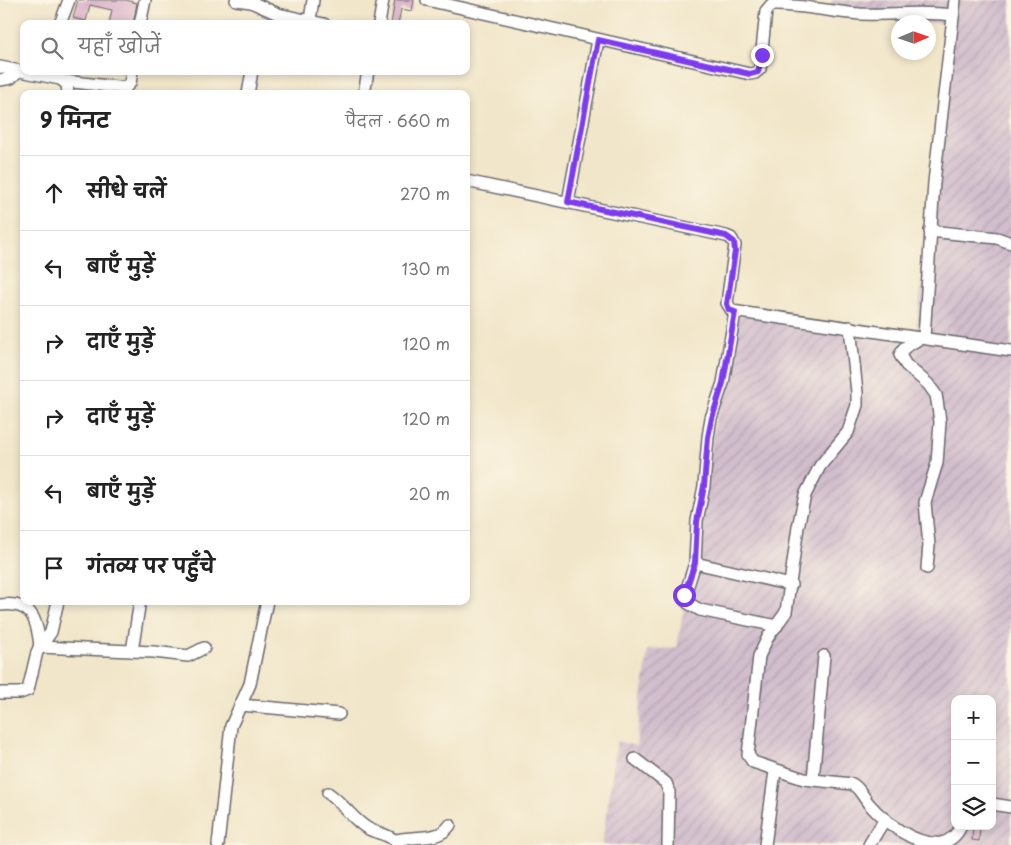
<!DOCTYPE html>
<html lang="hi">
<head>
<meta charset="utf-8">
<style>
	body { margin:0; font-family:"Playpen Sans","Playpen Sans Deva",sans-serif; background:#f2f2f2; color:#222 }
	.controls { position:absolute; right:15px; bottom:15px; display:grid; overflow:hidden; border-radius:10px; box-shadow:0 2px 8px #0003 }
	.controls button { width:45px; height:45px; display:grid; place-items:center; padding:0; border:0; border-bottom:1px solid #e0e0e0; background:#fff; color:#222; font:25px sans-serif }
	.compass { position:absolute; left:891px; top:15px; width:45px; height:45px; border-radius:50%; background:#fff; box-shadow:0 2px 8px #0003; rotate:88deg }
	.stop { position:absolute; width:15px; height:15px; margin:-11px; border:4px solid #7c3aed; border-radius:50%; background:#fff }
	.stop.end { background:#7c3aed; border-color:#fff; box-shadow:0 1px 5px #0008 }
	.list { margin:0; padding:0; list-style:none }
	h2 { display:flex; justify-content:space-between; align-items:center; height:65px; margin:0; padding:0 20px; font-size:21px }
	h2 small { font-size:16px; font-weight:400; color:#767676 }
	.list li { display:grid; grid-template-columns:32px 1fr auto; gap:15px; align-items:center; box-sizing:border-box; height:75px; padding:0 20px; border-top:1px solid #e0e0e0 }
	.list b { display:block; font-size:19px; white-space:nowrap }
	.list em { font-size:16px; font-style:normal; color:#767676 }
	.icon { flex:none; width:28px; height:28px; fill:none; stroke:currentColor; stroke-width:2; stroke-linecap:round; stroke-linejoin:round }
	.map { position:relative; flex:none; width:1011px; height:845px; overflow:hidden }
	.search { position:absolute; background:#fff; box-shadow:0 2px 8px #0003; left:20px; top:20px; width:450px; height:55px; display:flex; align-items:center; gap:12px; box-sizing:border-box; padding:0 18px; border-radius:10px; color:#767676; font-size:19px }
	.panel { position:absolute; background:#fff; box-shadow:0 2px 8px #0003; left:20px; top:90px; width:450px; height:515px; border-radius:10px }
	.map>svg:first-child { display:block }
</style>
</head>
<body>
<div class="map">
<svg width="1011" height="845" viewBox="0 0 1011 845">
	<defs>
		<pattern id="industrial-furrows" width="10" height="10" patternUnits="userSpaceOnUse" patternTransform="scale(1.25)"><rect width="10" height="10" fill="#d1bdcc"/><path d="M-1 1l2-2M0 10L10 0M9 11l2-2" fill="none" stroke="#b3a2b0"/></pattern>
	</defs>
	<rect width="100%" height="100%" fill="#fcf5e5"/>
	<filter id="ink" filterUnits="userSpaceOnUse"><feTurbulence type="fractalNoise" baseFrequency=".02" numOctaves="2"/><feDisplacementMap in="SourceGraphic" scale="10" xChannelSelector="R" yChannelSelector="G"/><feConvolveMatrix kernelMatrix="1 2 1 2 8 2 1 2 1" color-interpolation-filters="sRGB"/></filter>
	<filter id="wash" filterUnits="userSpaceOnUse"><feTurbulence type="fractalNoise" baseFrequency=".0096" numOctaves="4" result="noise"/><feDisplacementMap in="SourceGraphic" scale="20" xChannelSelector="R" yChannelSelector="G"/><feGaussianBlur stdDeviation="1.12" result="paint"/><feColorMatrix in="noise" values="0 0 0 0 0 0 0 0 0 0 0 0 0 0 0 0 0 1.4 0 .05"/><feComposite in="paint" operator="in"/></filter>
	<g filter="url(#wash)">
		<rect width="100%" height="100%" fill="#f1e6c9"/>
		<path fill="url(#industrial-furrows)" fill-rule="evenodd" d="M832,0h179v845h-409l15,-104 19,5 12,-96 29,-2 57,-338 182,25 32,-311 -118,-8zM955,699h37v127h-37z"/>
		<g id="blocks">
			<g fill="#d7abc7">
				<path d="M78,0h48l11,3 -4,21h-24l3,-14 -22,-5 -4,16 -13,-3z"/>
				<path d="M395,0h19l-2,11 -11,-2 -3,15h-7z"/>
				<path d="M973,826h7l-1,15 -7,-1z"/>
			</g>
		</g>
	</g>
	<g filter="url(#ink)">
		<use href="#blocks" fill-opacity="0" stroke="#6a676d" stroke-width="1"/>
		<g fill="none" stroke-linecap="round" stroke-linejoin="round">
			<g stroke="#6a676d" stroke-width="14">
				<g id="minor">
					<path d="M236,0l15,2 27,12 46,10"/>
					<path d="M427,0l323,74 5,-1 5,-4 6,-58 5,-6c29,-1 59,7 89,9 31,1 61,-3 93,1"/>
					<path d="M310,20l3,-20"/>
					<path d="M60,24l9,-24"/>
					<path d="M140,24l5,-24"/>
					<path d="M379,24l4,-24"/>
					<path d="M0,67l60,12 7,5 1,10"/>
					<path d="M0,80l11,-2 7,-7"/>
					<path d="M65,81l60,7 5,-5 2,-12"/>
					<path d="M248,94l4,-23"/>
					<path d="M364,94l4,-23"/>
					<path d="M466,181l260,55 5,2 4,7 -8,58 5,8 279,40"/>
					<path d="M568,202l30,-162"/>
					<path d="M930,231l67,7 14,5"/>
					<path d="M735,312l-12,71 -12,35 -3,19 -4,49 -7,35 -2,42 -10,32 3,8 12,7 77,16"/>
					<path d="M850,327l7,65v13l-9,27 -28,34 -15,29 -7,32 -12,85 -18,25 -9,19 -11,99 5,7 51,17 48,5c8,4 11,13 17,20 17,19 44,41 72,39 9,-2 16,-8 20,-17"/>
					<path d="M922,337l-18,11 -4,7 6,10 22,19 8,11 2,12 2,15 -3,41 -12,39 4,43 -2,23"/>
					<path d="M924,338l10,-156 21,-182"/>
					<path d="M695,563l96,22"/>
					<path d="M0,605c32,-4 37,14 40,41"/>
					<path d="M39,647l115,5 34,4 16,-8"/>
					<path d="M132,651l8,-50"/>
					<path d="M0,693h20l8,-3 9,-38 14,-20 7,-31"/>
					<path d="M241,705l98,9"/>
					<path d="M635,759l31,24 3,9 -1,53"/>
					<path d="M813,780l11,-124"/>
					<path d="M328,793c15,10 24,26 39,35 10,6 25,6 31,17"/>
					<path d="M992,804l19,3"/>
					<path d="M396,840c18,-5 43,2 54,-15"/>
					<path d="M218,845l13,-119 19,-42 17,-83"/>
					<path d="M765,845l10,-74"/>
					<path d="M869,845l16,-26"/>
				</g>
			</g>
			<use href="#minor" stroke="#fff" stroke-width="11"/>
		</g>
	</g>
	<g fill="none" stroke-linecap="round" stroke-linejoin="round" filter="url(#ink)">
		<path stroke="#7c3aed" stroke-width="6" d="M684,595l11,-32 2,-41 7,-36 4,-49 4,-19 11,-35 12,-71 -6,-2 -2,-6 8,-53 -1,-9 -8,-6 -158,-34 30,-162 152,34 8,-2 4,-17"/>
	</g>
</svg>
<div class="controls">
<button>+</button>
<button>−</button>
<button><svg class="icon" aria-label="layers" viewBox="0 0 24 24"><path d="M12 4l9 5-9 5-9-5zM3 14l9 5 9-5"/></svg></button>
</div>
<svg class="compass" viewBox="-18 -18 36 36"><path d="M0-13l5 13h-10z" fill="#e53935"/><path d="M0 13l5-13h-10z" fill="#767676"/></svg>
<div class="stop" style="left:684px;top:595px"></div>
<div class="stop end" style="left:762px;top:55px"></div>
<div class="search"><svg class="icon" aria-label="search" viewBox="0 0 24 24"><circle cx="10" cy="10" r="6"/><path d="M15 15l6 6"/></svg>यहाँ खोजें</div>
<section class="panel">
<h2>9 मिनट<small>पैदल · 660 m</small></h2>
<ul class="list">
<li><svg class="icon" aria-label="ahead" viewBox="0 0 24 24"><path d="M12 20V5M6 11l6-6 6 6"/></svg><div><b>सीधे चलें</b></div><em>270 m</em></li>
<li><svg class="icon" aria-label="left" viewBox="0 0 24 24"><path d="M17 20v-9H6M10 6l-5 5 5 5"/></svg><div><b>बाएँ मुड़ें</b></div><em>130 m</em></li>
<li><svg class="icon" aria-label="right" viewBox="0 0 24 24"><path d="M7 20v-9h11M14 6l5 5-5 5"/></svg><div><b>दाएँ मुड़ें</b></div><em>120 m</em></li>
<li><svg class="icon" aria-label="right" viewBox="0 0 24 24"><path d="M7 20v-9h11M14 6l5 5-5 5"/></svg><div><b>दाएँ मुड़ें</b></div><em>120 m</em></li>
<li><svg class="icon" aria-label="left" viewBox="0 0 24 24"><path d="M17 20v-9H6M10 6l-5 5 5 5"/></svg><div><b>बाएँ मुड़ें</b></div><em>20 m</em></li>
<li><svg class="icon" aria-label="arrive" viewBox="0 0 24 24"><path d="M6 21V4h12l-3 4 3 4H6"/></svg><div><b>गंतव्य पर पहुँचे</b></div></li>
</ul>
</section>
</div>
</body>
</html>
